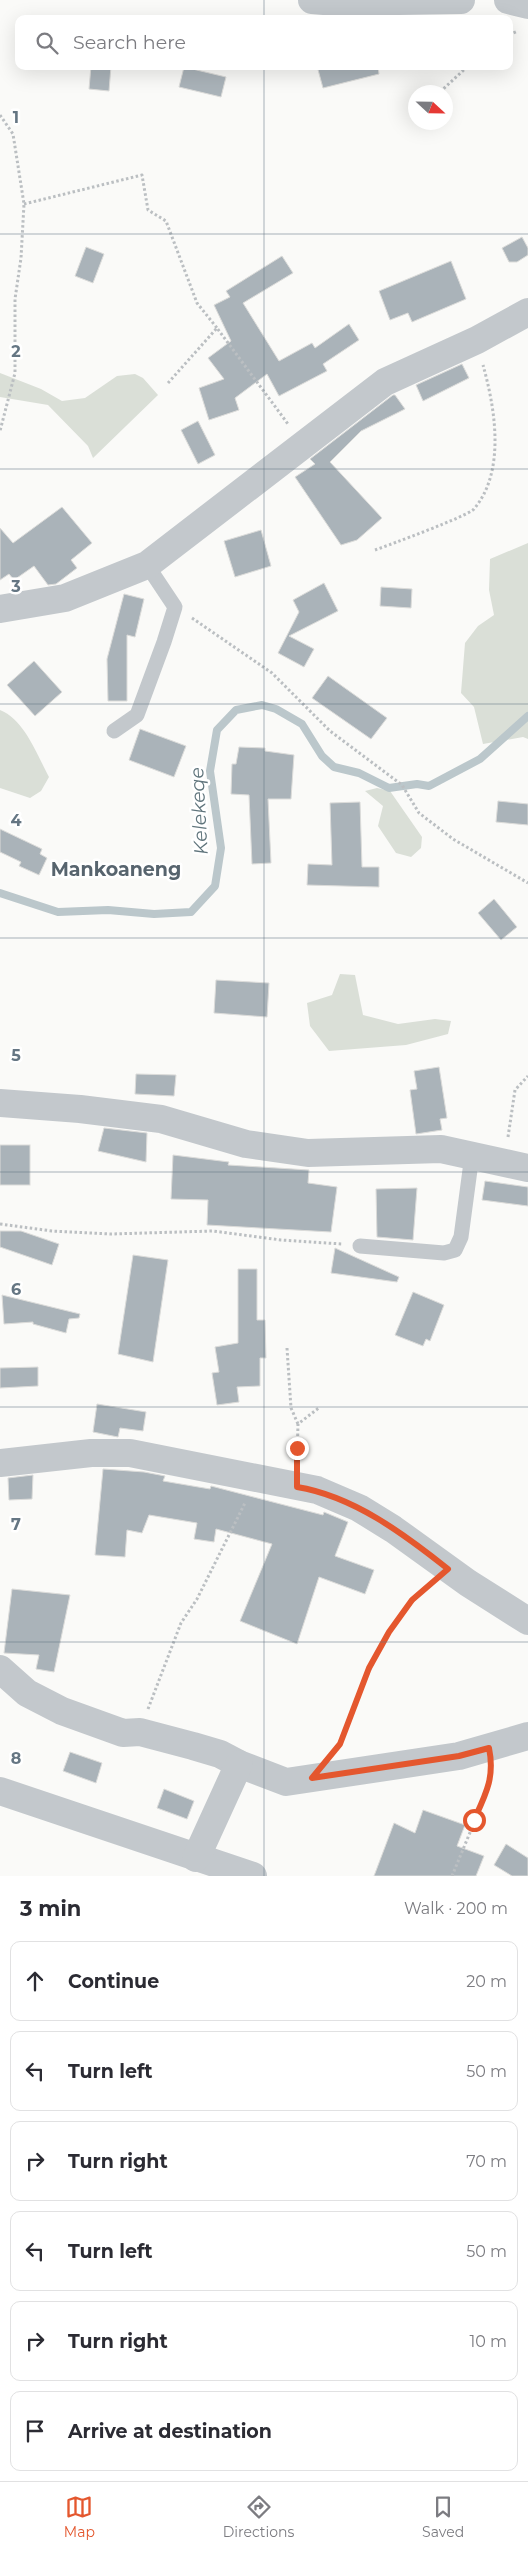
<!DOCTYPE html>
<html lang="en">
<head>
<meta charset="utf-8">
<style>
	body { margin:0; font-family:Montserrat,sans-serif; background:#f7f7f7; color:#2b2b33 }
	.compass { position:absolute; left:408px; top:85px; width:45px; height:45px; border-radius:50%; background:#fff; box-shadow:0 5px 20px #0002; rotate:112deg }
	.stop { position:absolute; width:15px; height:15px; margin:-11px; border:4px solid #e4572e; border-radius:50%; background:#fff }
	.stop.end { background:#e4572e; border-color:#fff; box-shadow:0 1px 5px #0008 }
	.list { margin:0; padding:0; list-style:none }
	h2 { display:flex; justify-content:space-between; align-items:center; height:65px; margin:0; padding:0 20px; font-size:21px }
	h2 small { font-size:16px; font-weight:400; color:#7c7c81 }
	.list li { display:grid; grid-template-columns:32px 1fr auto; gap:15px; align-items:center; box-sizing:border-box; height:80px; margin:0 10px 10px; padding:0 10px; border:1px solid #e1e1e2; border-radius:10px }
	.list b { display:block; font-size:19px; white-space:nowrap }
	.list em { font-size:16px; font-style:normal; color:#7c7c81 }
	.icon { flex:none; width:28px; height:28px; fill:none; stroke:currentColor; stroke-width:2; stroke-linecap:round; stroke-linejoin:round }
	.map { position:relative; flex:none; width:528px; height:1876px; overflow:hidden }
	.search { position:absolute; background:#fff; box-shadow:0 5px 20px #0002; left:15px; right:15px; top:15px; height:55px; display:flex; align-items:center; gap:12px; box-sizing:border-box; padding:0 18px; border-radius:10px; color:#7c7c81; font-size:19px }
	.sheet { height:605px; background:#fff }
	nav { display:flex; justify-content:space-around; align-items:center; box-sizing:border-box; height:70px; border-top:1px solid #e1e1e2; background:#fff; font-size:14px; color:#7c7c81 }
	nav a { display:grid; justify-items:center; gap:2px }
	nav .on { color:#e4572e }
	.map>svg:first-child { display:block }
</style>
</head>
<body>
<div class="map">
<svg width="528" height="1876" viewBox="0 0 528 1876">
	<rect width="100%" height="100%" fill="#fafaf8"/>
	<g fill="#dadfd7">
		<path d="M0,373l41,16 21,12 23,-3 32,-22 18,-2 8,4 15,17 -65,63 -5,-12 -40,-41 -48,-8z"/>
		<path d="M528,543v196l-5,-2 -40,7 -9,-37 -13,-14 4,-50 13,-17 16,-11 -5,-25 1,-31z"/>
		<path d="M0,710c25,10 37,45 49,67l-8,14 -11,7 -30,-10z"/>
		<path d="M377,788l13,3 32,46 -1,11 -10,9 -15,-4 -18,-27 5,-20 -18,-15z"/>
		<path d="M340,974l15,1 8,40 35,9 37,-5 16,2 -3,13 -42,11 -77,6 -19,-25 -3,-23 25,-8z"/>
	</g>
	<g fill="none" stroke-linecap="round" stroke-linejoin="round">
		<path stroke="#bbc7cb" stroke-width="8" d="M0,893l58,19 50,-2 46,4 37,-2 24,-26 6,-38 -11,-77 7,-41 19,-20 26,-5 14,4 26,15 20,32 12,11 25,6 30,15 28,-4 12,2 51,-27 48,-43"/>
	</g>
	<g fill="#aab3b9" stroke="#dcdcda">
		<path d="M91,66h20l-2,25 -20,-2z"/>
		<path d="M317,66h61l1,8 -56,14z"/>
		<path d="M184,67l42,10 -5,20 -42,-10z"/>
		<path d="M522,237l6,11v7l-11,7h-8l-7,-14z"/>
		<path d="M86,247l18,7 -11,29 -18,-7z"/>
		<path d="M282,256l11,17 -50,30 36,58 33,-18 3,5 34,-24 10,16 -36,24 4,7 -48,25 -12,-22 -32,24 4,12 -30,10 -10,-32 25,-9 -16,-21 23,-17 -17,-36 16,-8 -4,-6z"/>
		<path d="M451,261l15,38 -54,23 -4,-9 -18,7 -11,-29z"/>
		<path d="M462,364l7,14 -46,23 -7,-16z"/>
		<path d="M393,395h2l10,14 -44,22 -31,31 52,56 -25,22 -16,5 -46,-68 20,-13 -5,-5z"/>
		<path d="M198,421l17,34 -17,9 -17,-34z"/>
		<path d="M62,507l30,36 -21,17 6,8 -21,16 -8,1 -14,-19 -20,14 -5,-6 -9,6v-52l13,15z"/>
		<path d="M261,530l10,36 -36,11 -11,-36z"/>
		<path d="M324,583l14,28 -49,25 25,13 -10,18 -26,-14 21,-41 -6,-12z"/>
		<path d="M381,587l31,2 -1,19 -31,-2z"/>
		<path d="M124,594l20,5 -9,38 -8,-2v66h-19l-1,-42z"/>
		<path d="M34,661l28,31 -27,24 -28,-31z"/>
		<path d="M328,676l59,42 -16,21 -59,-41z"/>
		<path d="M140,729l46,17 -12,31 -45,-17z"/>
		<path d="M239,747l26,1v3l29,4 -3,44h-23l3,64 -19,1 -3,-69 -18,-1 1,-30h4z"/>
		<path d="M498,801l30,3v21l-32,-3z"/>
		<path d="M360,802l2,65h17v20l-72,-2 1,-21 24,1 -2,-62z"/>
		<path d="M0,829l42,20 -2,5 7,4 -8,17 -20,-9 2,-4 -21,-10z"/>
		<path d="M494,899l23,28 -16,13 -23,-27z"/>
		<path d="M216,980l53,3 -2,34 -53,-4z"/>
		<path d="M439,1067l8,51 -7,1 2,11 -26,4 -6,-44 7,-1 -3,-18z"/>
		<path d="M136,1074l40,1 -2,21 -39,-2z"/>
		<path d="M104,1128l43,5 -1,29 -48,-11z"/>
		<rect x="0" y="1145" width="30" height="40"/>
		<path d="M173,1155l56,7 -1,3 81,5 -1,13 29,4 -6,45 -124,-7 1,-25 -37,-1z"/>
		<path d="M485,1181l43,6v19l-46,-6z"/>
		<path d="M417,1188l-4,52 -36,-3 -1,-48z"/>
		<path d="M0,1231h21l38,13 -7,21 -52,-18z"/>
		<path d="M335,1248l64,29 -2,5 -66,-9z"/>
		<path d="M133,1255l35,5 -15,102 -35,-8z"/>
		<path d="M238,1269h19v51h8l1,38h-6v28l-23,1 2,15 -22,3 -5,-32 7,-1 -4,-25 23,-4z"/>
		<path d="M413,1292l31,13 -14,36 -4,-2 -3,7 -28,-11z"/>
		<path d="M2,1295l78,19 -1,4 -10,1 -3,14 -33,-9v-2l-29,2z"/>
		<path d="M38,1367v19l-38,2v-20z"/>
		<path d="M97,1404l49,8 -3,19 -23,-3 -2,9 -25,-5z"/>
		<path d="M103,1469l41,3 21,4 -2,5 47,8 1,-3 112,29 1,-3 24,10 -13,34 39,14 -9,24 -46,-17 -22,67 -57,-23 32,-77 -56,-15 -2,13 -20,-3 3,-16 -48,-8 -7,18 -15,-3 -2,27 -30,-2z"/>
		<path d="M33,1475l-1,24 -23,1 -1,-22z"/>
		<path d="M12,1589l58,6 -16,77 -18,-3 3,-14 -35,-2z"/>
		<path d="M70,1752l32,11 -6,20 -33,-12z"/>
		<path d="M164,1789l30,12 -7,18 -30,-11z"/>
		<path d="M423,1810l42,15 -8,21 27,10 -8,20h-102l20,-53 21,10z"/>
		<path d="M506,1844l22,14v18h-16l-18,-11z"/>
	</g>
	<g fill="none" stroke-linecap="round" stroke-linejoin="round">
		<g stroke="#bbbfc2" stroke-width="3" stroke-dasharray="2.5 2.5" stroke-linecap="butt">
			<path d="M509,35l9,-4"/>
			<path d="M440,92l28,-26"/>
			<path d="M0,115l13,19 11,70 -3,54 -6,41v74l-15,58"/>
			<path d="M24,204l118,-29 6,35 18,11 31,82 20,25"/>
			<path d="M168,383l49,-55 71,96"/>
			<path d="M375,550c14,-5 93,-34 99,-41 32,-38 21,-101 9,-144"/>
			<path d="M192,618l80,55 58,58 72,54 17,28 34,26 75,44"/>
			<path d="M508,1137l7,-47 13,-14"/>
			<path d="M0,1224l52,7 59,3 102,-3 68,9 61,4"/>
			<path d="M287,1348l4,60 7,16"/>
			<path d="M297,1461l1,-37 22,-17"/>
			<path d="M148,1709l33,-86 16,-24 48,-96"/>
			<path d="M337,1748l3,-4c22,-58 42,-116 88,-158"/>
			<path d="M452,1876l36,-87 3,-15"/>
		</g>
		<g stroke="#c3c8cc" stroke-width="15">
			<path d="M114,731l23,-16 27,-73 11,-35 -28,-42"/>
			<path d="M360,1246l84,7 11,-3 6,-13 11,-82"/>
		</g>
		<g stroke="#c3c8cc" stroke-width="28">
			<path d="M312,0l24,2 125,-2"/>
			<path d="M508,0l20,5"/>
			<path d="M0,609l65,-11 82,-33 238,-183 92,-42 51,-28"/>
			<path d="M0,1103l80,6 81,10 85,25 62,9 133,-4 87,19"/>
			<path d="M0,1463l91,-10h39l187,37 42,18 34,21 75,54 60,38"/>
			<path d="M0,1669l27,24 35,18 61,22 17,-1 53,14 27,8 19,10 47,18 173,-26 69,-20"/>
			<path d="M0,1791l253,85"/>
			<path d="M196,1858l43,-94"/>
		</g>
	</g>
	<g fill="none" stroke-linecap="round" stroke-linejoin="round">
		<path stroke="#e4572e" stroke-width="6" d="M297,1448v39c56,9 107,47 151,82l-36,31 -23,32 -20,36 -29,76 -28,34 147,-22 30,-8c6,29 -3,46 -15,72"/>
	</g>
	<path fill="none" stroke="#657683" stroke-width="1" stroke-opacity="0.55" d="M264,0v19M264,66v1810M0,234h528M0,469h528M0,704h528M0,938h528M0,1172h528M0,1407h528M0,1642h528"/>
	<g text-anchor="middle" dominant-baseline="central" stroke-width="5" stroke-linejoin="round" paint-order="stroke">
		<g font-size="19" font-style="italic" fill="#60757c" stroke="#fff">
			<text transform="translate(199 811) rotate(-93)">Kelekeqe</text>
		</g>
		<g font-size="19" font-weight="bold" fill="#57646e" stroke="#fff">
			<text x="116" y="869">Mankoaneng</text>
		</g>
	</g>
	<g font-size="16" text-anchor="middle" font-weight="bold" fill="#657683" stroke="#fff" stroke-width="5" stroke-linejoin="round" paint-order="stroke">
		<text x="16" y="123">1</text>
		<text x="16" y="357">2</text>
		<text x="16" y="592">3</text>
		<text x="16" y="826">4</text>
		<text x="16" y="1061">5</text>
		<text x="16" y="1295">6</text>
		<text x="16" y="1530">7</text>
		<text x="16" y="1764">8</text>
	</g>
</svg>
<svg class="compass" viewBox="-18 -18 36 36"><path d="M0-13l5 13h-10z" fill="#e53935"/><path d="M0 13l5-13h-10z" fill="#7c7c81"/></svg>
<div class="stop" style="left:474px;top:1820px"></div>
<div class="stop end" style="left:297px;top:1448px"></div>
<div class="search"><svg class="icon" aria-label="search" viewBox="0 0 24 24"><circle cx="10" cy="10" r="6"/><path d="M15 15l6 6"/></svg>Search here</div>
</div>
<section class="sheet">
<h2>3 min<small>Walk · 200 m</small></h2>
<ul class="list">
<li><svg class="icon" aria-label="ahead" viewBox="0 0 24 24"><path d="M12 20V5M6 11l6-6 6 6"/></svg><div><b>Continue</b></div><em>20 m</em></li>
<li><svg class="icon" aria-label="left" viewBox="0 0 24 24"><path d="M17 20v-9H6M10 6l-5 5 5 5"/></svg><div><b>Turn left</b></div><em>50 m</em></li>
<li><svg class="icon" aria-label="right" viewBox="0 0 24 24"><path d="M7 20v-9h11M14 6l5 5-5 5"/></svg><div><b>Turn right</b></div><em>70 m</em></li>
<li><svg class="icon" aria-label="left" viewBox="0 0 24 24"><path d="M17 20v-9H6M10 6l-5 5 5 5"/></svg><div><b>Turn left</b></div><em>50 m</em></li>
<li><svg class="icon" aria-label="right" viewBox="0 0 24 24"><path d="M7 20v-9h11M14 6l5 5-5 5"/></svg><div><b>Turn right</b></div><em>10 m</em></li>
<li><svg class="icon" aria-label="arrive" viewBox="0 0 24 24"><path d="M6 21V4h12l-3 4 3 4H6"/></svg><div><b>Arrive at destination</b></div></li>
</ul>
</section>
<nav>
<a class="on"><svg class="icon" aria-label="map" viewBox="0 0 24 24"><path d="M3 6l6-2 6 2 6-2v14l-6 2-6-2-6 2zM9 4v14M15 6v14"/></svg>Map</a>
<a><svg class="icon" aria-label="directions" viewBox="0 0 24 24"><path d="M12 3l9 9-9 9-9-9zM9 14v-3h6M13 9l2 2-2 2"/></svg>Directions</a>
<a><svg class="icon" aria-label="saved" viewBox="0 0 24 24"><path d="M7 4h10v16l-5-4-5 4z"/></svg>Saved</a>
</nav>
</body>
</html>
